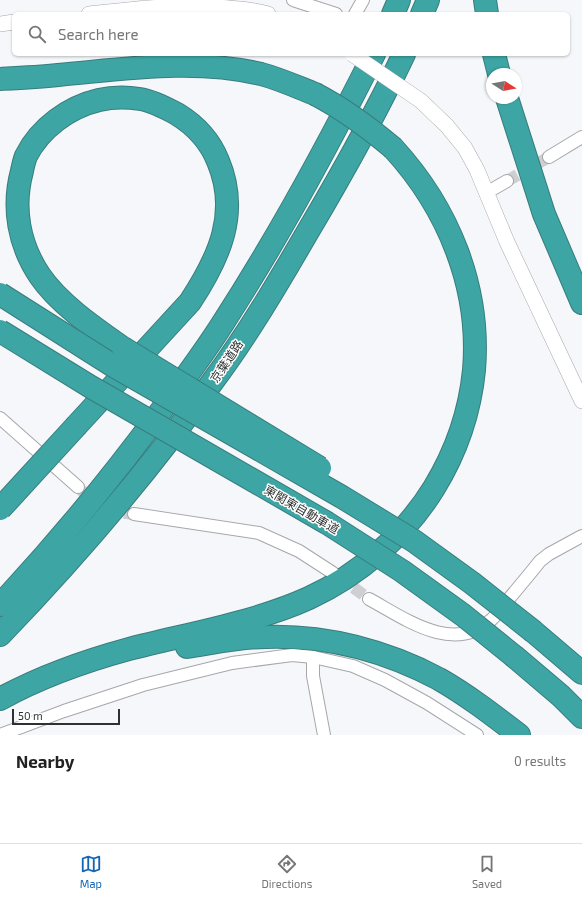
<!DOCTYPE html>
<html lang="en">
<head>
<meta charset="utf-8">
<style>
	body { margin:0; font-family:"Exo 2","Noto Sans JP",sans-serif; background:#f2f2f2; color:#222 }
	.compass { position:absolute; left:486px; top:68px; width:36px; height:36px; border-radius:50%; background:#fff; box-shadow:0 1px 3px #0004; rotate:101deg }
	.scale { position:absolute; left:12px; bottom:10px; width:108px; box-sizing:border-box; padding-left:4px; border:2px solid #2f3031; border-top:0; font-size:11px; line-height:14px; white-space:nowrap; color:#2f3031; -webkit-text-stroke:3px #fff; paint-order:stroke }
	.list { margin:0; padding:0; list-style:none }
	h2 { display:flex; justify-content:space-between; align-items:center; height:52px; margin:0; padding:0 16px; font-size:17px }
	h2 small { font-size:13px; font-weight:400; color:#767676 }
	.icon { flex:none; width:22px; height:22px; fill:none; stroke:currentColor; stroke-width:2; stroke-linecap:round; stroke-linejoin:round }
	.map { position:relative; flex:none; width:582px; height:735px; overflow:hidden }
	.search { position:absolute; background:#fff; box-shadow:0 1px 3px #0004; left:12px; right:12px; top:12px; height:44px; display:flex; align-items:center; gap:10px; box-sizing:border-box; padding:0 14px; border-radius:6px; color:#767676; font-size:15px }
	.sheet { height:108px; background:#fff }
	nav { display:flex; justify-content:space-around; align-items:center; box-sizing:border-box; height:56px; border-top:1px solid #e0e0e0; background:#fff; font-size:11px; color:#767676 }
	nav a { display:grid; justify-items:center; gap:2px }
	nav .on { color:#1366b5 }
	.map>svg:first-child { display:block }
</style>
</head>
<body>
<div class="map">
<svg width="582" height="735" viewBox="0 0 582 735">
	<rect width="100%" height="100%" fill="#f6f7fa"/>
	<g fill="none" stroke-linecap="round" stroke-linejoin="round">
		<g stroke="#cecfd2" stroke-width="12" stroke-dasharray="12 6" stroke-linecap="butt">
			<path d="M507,181l42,-24"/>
			<path d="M78,487c22,21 26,24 56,27"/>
			<path d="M339,577l30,22"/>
		</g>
		<g stroke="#a6a7a9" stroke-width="14">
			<g id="minor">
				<path d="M293,0l43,14"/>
				<path d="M355,14l8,-14"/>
				<path d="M549,157l33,-20"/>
				<path d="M486,193l21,-12"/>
				<path d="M0,418l78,69"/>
				<path d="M134,514l125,19 40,18 34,22"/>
				<path d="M369,599c35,19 84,56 122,21 6,-5 11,-13 16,-19 11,-13 22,-26 33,-40l9,-7 33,-18"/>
				<path d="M313,657v19l11,59"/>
				<path d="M0,735l64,-24 79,-26 89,-22 60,-8 21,2 40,9 32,14 42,23 50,32"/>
			</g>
		</g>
		<g stroke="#a6a7a9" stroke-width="16">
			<g id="tertiary">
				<path d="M89,14c47,-5 92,-11 140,-6 13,1 26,2 39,6"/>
				<path d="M0,24l14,-2"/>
				<path d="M421,101l26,25 18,22 12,22 30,72 75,159"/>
			</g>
		</g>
		<g stroke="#387d7c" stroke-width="24">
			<g id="motorway">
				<path d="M485,0l2,14"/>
				<path d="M393,14l6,-14"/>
				<path d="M422,14l6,-14"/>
				<path d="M494,54l5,20"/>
				<path d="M0,79c19,-1 39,-2 58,-4 68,-6 135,-17 203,-1 19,5 36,13 54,20"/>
				<path d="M507,98l37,116 38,89"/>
				<path d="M77,425l113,-123c29,-44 50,-89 28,-141 -8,-20 -23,-36 -41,-47 -11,-6 -24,-13 -37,-15 -13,-2 -28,-2 -41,1 -30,7 -59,28 -73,56 -2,5 -3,10 -4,15 -10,37 -3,74 18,105 19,28 56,53 83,72"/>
				<path d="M0,605c58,-62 111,-126 161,-194 21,-29 43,-58 62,-88 56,-87 105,-177 151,-269"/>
				<path d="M534,632l48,41"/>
				<path d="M0,635c77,-80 149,-164 213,-254 35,-47 65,-98 94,-148 35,-59 68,-118 97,-179"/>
				<path d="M187,647c26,-4 53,-10 79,-10 60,-2 120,14 173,42 28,16 54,36 80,56"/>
				<path d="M515,657l46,39 21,21"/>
				<path d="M0,699c40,-22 85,-38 129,-50 58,-15 125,-26 180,-51 50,-23 96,-63 125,-110 22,-36 36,-77 40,-118 7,-83 -26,-162 -81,-222"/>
			</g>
		</g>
		<use href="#minor" stroke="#fff" stroke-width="12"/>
		<use href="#tertiary" stroke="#fff" stroke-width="15"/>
		<use href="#motorway" stroke="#3da6a5" stroke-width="22"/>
		<g stroke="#a6a7a9" stroke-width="16" stroke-linecap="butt">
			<path id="tertiary-bridge" d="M352,54l69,47"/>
		</g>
		<g stroke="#387d7c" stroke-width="24" stroke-linecap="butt">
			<g id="motorway-bridge">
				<path d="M315,94c29,15 53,33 78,54"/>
				<path d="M0,294l112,71 230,132 72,44 58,42 62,49"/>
				<path d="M0,331l91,56 236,136 75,48 61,44 52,42"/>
				<path d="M123,348l197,120"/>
				<path d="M0,509l77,-84"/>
			</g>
		</g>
		<use href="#tertiary-bridge" stroke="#fff" stroke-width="15"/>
		<use href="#motorway-bridge" stroke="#3da6a5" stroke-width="22"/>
	</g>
	<g text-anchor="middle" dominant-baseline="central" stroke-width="3" stroke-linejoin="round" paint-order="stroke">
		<g font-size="12" fill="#2f3031" stroke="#fff">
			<text transform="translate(226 361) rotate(-56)">京葉道路</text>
			<text transform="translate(302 509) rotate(30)">東関東自動車道</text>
		</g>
	</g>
</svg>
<svg class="compass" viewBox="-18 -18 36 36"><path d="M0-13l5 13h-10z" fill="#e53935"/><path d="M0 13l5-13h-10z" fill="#767676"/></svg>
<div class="scale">50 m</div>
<div class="search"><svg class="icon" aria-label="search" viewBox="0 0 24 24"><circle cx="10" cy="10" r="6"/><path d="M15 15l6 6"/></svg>Search here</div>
</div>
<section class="sheet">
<h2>Nearby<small>0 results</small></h2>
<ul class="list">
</ul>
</section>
<nav>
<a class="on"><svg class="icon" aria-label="map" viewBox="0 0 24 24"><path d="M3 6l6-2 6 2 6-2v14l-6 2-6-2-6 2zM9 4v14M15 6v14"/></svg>Map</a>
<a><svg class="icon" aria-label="directions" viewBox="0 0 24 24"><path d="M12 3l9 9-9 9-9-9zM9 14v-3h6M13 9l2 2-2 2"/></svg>Directions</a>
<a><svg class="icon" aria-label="saved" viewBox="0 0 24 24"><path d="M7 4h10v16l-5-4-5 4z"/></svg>Saved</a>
</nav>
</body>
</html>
